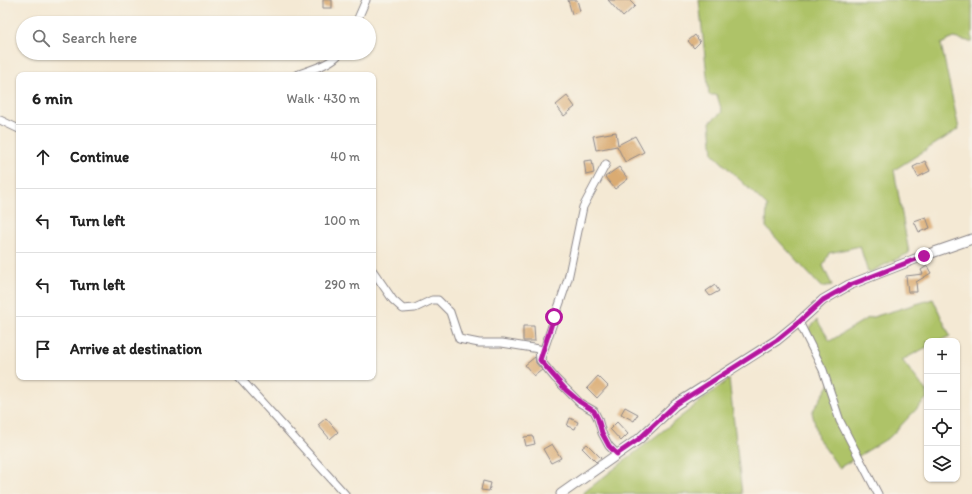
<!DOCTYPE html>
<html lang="en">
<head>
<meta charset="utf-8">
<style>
	body { margin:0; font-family:Itim,sans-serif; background:#f6f6f6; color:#222 }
	.controls { position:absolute; right:12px; bottom:12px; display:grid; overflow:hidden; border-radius:8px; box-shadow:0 1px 3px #0004 }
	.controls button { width:36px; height:36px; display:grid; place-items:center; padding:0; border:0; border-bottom:1px solid #e0e0e0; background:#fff; color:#222; font:20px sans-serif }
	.stop { position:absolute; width:12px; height:12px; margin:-9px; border:3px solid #b5179e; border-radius:50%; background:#fff }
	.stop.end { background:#b5179e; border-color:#fff; box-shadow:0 1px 4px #0008 }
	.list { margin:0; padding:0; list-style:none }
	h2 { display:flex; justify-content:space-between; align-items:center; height:52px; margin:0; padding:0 16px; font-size:17px }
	h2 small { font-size:13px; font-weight:400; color:#767676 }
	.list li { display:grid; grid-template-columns:26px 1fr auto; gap:12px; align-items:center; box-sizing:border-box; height:64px; padding:0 16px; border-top:1px solid #e0e0e0 }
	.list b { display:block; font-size:15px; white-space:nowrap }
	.list em { font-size:13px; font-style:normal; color:#767676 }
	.icon { flex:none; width:22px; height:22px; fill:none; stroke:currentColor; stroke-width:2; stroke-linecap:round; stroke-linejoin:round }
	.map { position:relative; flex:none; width:972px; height:494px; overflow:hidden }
	.search { position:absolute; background:#fff; box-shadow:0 1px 3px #0004; left:16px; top:16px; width:360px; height:44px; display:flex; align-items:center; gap:10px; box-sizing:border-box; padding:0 14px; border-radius:22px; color:#767676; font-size:15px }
	.panel { position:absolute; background:#fff; box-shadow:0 1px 3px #0004; left:16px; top:72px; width:360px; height:308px; border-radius:8px }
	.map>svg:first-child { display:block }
</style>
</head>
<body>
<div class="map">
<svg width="972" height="494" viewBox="0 0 972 494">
	<rect width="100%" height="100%" fill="#f7f3e8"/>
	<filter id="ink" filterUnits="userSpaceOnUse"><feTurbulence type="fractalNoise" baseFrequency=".025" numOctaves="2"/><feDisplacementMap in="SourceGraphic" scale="8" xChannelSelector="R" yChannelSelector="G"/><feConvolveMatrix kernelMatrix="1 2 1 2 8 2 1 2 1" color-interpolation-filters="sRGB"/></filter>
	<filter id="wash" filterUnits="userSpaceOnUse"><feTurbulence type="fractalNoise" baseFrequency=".012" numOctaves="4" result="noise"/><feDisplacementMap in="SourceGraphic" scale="16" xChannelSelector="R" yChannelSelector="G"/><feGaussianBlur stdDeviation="0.9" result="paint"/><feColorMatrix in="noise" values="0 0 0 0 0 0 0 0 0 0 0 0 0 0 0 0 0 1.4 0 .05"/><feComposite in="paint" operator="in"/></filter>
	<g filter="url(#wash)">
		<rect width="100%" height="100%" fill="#f4e9d4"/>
		<g fill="#aec368" stroke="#687252">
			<path d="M699,0h273v42l-19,-4 -12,6 18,85 -65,41 15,83 -41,20 -8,-27 -31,7 -6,13 9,19 -11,2 -55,-60 1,-21 -54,-52 -3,-32 12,-10 -5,-17h-8z"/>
			<path d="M933,299l17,37 -11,5h-12v6l-25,13 25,32v6l-37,39 -51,31 -21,-30 -6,-26 19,-30 -23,-52 9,-10 13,21 36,-22z"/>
			<path d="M729,379l13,115h-160z"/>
		</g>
		<g id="blocks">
			<g fill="#daab72">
				<rect x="323" y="0" width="9" height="8"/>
				<path d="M568,0h9l3,11 -8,3z"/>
				<path d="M608,0h21l6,6 -12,11z"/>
				<path d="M695,35l5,7 -6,6 -6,-7z"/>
				<path d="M567,96l8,11 -11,9 -8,-11z"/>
				<path d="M616,132l2,13 17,-9 9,16 -19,10 -8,-16 -21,4 -3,-14z"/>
				<path d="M592,160l2,13 -8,2 -2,-14z"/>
				<path d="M925,161l5,10 -12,6 -5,-10z"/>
				<path d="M619,167l9,12 -13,10 -10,-12z"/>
				<path d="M926,217l4,11 -11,4 -5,-11z"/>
				<path d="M927,266l4,7 -15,9 1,10h-9l-2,-16 17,-2 -2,-4z"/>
				<path d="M715,285l4,6 -9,5 -4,-5z"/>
				<path d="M523,326h11l1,15h-12z"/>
				<path d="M535,357l1,6 6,7 -8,6 -9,-11z"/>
				<path d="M598,376l10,10 -11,12 -10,-10z"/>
				<path d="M625,407l13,7 -4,7 -13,-7z"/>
				<path d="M326,418l12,14 -8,7 -12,-14z"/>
				<path d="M570,418l8,4 -3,7 -8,-3z"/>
				<path d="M617,422l11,12 -7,7 -11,-12z"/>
				<path d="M533,436l2,8 -9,2 -2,-9z"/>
				<path d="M552,444l9,14 -10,5 -8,-14z"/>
				<path d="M587,444l14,14 -5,4 -14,-14z"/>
				<path d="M483,481l8,2 -2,8 -8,-1z"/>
			</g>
		</g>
	</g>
	<g filter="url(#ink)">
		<use href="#blocks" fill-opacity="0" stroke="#8b8688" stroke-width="1"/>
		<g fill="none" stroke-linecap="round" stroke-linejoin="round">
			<g stroke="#8b8688" stroke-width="9">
				<g id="minor">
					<path d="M356,23l10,-23"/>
					<path d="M296,75c14,-5 34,-10 44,-22"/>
					<path d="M0,120l19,9"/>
					<path d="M373,271l20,29 10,9 12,-1 17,-8h6l12,12 9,27 20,4h23l37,6 1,11 15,18 25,25 14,8 4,8 4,14 7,13 8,8"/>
					<path d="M799,322l24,48 17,51 38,73"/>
					<path d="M541,358l27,-79 15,-72 23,-43"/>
					<path d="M239,377l106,117"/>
				</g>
			</g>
			<g stroke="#8b8688" stroke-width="11">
				<path id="tertiary" d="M561,494l78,-55 36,-34 102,-65 22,-18 24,-22 26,-15 74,-29 49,-17"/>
			</g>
			<use href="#minor" stroke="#fff" stroke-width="7"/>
			<use href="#tertiary" stroke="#fff" stroke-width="9"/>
		</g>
	</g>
	<g fill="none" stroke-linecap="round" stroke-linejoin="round" filter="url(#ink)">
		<path stroke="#b5179e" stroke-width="5" d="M554,317l-14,43 26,30 14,12 14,9 4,8 4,14 7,13 8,8 22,-15 36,-34 102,-65 22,-18 24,-22 27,-15 74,-29"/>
	</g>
</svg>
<div class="controls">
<button>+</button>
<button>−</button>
<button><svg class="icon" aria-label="locate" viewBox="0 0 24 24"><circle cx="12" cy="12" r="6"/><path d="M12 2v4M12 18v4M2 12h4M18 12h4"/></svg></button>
<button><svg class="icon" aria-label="layers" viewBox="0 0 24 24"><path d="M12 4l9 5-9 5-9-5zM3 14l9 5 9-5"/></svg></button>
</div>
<div class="stop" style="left:554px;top:317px"></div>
<div class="stop end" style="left:924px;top:256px"></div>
<div class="search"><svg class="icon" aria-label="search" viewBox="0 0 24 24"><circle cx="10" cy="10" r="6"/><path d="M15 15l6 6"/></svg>Search here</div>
<section class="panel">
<h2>6 min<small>Walk · 430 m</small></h2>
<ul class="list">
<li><svg class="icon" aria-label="ahead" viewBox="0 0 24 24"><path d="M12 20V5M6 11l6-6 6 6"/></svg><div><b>Continue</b></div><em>40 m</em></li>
<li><svg class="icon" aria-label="left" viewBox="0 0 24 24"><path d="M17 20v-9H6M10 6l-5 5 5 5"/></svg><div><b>Turn left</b></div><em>100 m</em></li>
<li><svg class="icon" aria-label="left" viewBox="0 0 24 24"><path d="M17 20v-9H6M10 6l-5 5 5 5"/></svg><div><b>Turn left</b></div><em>290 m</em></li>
<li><svg class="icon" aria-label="arrive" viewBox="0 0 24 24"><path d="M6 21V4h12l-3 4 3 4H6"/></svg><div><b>Arrive at destination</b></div></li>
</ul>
</section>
</div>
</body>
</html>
